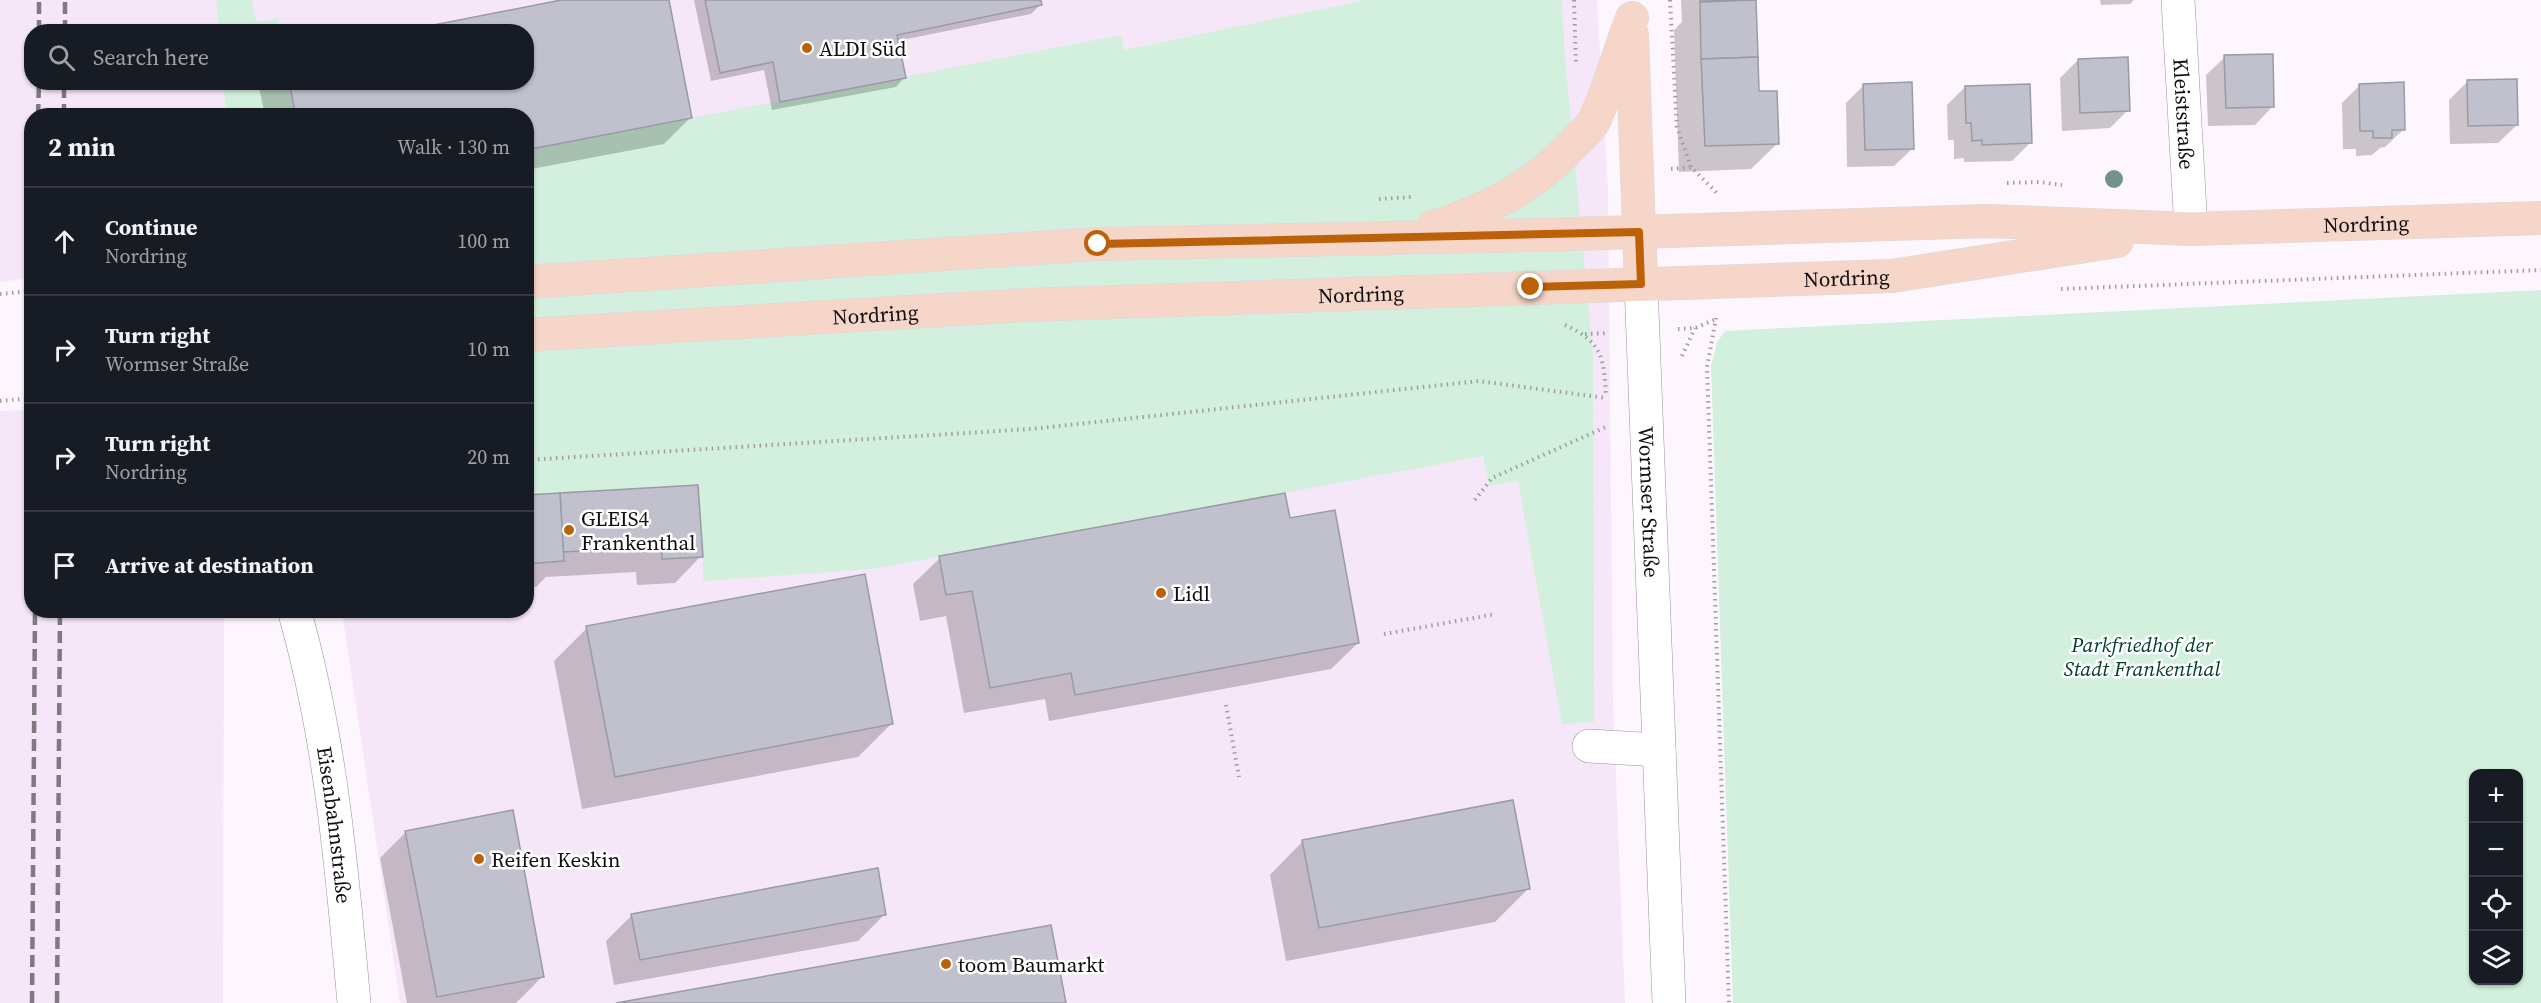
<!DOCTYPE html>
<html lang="en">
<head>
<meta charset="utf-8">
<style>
	body { margin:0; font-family:"Source Serif 4",serif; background:#242831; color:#f1f3f6 }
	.controls { position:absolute; right:18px; bottom:18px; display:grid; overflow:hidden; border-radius:12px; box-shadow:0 2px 4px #0004 }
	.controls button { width:54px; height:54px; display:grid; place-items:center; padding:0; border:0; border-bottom:2px solid #363941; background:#171b24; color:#f1f3f6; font:30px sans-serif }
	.stop { position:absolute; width:18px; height:18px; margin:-14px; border:4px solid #bc6107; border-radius:50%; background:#fff }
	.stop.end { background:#bc6107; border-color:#fff; box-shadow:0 2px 6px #0008 }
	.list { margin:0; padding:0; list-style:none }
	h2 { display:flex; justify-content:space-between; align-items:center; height:78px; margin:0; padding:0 24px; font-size:26px }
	h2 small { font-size:20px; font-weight:400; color:#9ea1a6 }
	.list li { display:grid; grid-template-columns:39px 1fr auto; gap:18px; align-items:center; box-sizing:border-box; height:108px; padding:0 24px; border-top:2px solid #363941 }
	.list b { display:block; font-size:22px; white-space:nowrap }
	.list p { margin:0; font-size:20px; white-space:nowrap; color:#9ea1a6 }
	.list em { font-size:20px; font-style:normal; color:#9ea1a6 }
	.icon { flex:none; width:33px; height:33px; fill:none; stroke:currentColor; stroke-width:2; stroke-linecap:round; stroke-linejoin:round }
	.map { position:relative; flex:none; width:2541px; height:1003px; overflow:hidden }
	.search { position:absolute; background:#171b24; box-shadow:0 2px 4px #0004; left:24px; top:24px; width:510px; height:66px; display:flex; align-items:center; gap:15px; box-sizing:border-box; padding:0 21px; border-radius:24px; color:#9ea1a6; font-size:22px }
	.panel { position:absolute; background:#171b24; box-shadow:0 2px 4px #0004; left:24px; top:108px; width:510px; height:510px; border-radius:24px }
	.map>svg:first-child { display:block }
</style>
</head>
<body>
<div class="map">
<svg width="2541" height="1003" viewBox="0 0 2541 1003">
	<rect width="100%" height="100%" fill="#fef6fe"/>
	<g fill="#f5e7f7">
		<path d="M0,0h216l3,31 -187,1v50l191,1 3,32 -194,1 -1,162 -31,4z"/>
		<path d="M251,0h1346l11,188 5,514 12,301h-1225l-58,-392 184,-1v-494l-258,-1 -5,-32 263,-1v-50l-270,-1z"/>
		<path d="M31,410l1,200 192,1 -1,392h-223v-592z"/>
	</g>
	<g fill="#d2f0dd" fill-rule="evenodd">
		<path d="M216,0h36l4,22 22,-4 2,13h-61z"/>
		<path d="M1366,0h196l3,60 28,294 1,368 -32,2 -44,-243 -29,5 -6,-30 -610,113 -170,12v-24l-143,-64 -33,2 -1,-345 595,-115 3,15z"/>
		<path d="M223,83h66l7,32h-70z"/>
		<path d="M2541,290v713h-808l-22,-637 6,-24 8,-11zM2474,774h44v206h-44z"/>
	</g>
	<g fill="#0003">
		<path d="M569,0h98l23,118 -26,26 -138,26v-54h-261l-7,-34h268z"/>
		<path d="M694,0h345l1,5 -9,9 -134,27 7,37 -8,9 -124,23 -8,-40 -53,11z"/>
		<path d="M1681,0h73l4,93 20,50 -27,26 -72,3 -5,-142 8,-8z"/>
		<path d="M2100,0h34l-4,4 -29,1z"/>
		<path d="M2225,57l48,49 -18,19 -47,1 -2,-51z"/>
		<path d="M2078,60l50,50 -18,18 -48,3 -2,-53z"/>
		<path d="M2468,81l49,44 -19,18 -48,1 -1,-44z"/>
		<path d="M1864,85l49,63 -19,18 -47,1 -1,-64z"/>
		<path d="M2360,85l44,44 -19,18 -5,1 -8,7 -16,1v-7h-13l-1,-46z"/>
		<path d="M1965,87l66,55 -19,19 -48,1v-4l-10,1v-19h-6l-1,-35z"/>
		<path d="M526,496l175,60 -26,27 -38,2 -1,-13 -90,5 -10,10 -10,1z"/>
		<path d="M1289,520l69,123 -27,26 -282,52 -4,-22 -81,14 -18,-97 -26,5 -7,-37 27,-26z"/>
		<path d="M587,628l304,96 -33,33 -276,52 -28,-148z"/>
		<path d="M406,832l137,144 -27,27h-109l-27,-145z"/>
		<path d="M1303,841l225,48 -33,33 -209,39 -16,-86z"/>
		<path d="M885,914l-27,27 -244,44 -8,-44 26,-26z"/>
	</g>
	<g fill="#c1c1ce" stroke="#9a9aa5" stroke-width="1.5">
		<path d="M561,0h108l23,118 -166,32v-34h-230l-7,-34h237v-50h-128z"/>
		<path d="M705,0h336l1,5 -145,30 9,43 -126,24 -7,-40 -53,11z"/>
		<path d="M1700,0h56l-56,2z"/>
		<path d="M1756,0l2,57 -57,2 -1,-57z"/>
		<path d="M2273,54l1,53 -48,1 -2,-53z"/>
		<path d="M1758,57l1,34h18l2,53 -74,2 -4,-87z"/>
		<path d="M2128,57l2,54 -50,2 -2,-54z"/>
		<path d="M2517,79l1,46 -50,1 -1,-46z"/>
		<path d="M1912,82l2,67 -49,1 -2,-66z"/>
		<path d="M2404,82l1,48h-13v8h-19v-7h-13l-1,-47z"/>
		<path d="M2030,84l2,59 -50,2v-5l-10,1 -1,-18h-5l-1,-37z"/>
		<path d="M698,485l5,72 -41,2v-13l-99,6 -3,-59z"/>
		<path d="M560,493l4,68 -38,3v-69z"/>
		<path d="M1285,493l5,25 45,-8 24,133 -284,52 -4,-22 -81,15 -18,-97 -26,4 -7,-39z"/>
		<path d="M865,574l28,150 -278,53 -29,-151z"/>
		<path d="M1513,800l17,89 -211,39 -17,-88z"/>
		<path d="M513,810l31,167 -107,20 -32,-166z"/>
		<path d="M878,868l8,47 -246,45 -9,-46z"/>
		<path d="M1051,925l15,78h-450z"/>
	</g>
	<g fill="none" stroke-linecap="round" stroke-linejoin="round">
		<g stroke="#99919a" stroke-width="34">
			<g id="minor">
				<path id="s1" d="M2178,0l13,229"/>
				<path id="s2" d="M1641,284l28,719"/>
				<path id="s3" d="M294,610c37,128 48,261 60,393"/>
				<path d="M1589,746l70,4"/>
			</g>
		</g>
		<g stroke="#d9d9d9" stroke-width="34">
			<g id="major">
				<path d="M1632,35l9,249"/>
				<path d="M1432,228c53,-17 102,-41 140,-83 7,-7 17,-15 22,-24 15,-32 25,-69 38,-103"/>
				<path id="s4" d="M526,282l572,-38 441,-9 449,-14 203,8 350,-11"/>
				<path id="s5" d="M526,335l500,-30 866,-29 225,-35"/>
			</g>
		</g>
		<g stroke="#a29ca2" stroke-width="4" stroke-dasharray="1.5 4.5" stroke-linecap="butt">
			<path d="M1574,0l2,65"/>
			<path d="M1670,0l7,127 14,40 28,28"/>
			<path d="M1671,169l20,-2"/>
			<path d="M2007,183l32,-1 23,3"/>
			<path d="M1379,199l32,-2"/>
			<path d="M2061,289l480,-19"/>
			<path d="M0,294l32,-3"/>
			<path d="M1716,318l-9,49 22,636"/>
			<path d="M1565,325c38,17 39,34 41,72"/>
			<path d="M1678,329l17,-1 19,-8"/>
			<path d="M1585,334l23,-1"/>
			<path d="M1682,356l13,-28"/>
			<path d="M0,401l32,-3"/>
			<path d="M526,460l505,-31 448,-48 127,17"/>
			<path d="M1475,500l17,-22 116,-52"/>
			<path d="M1384,634l112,-20"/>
			<path d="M1226,705l13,72"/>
		</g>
		<use href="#minor" stroke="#fff" stroke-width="33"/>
		<use href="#major" stroke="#f5d6c9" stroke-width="33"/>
		<g stroke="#7f7a7f" stroke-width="4.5" stroke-dasharray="12 6" stroke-linecap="butt">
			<path d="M39,32v-32"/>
			<path d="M65,32v-32"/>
			<path d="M38,116l1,-34"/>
			<path d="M64,116v-34"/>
			<path d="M32,1003l3,-393"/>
			<path d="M57,1003l3,-393"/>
		</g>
	</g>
	<circle fill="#739288" cx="2114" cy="179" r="9"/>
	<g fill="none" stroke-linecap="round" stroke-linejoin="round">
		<path stroke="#bc6107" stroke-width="8" d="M1098,244l541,-12 2,52 -110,3"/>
	</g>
	<g fill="#bc6107" stroke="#fff" stroke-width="2">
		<circle cx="807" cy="48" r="6"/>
		<circle cx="569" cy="530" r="6"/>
		<circle cx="1161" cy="593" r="6"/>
		<circle cx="479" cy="859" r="6"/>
		<circle cx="946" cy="964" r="6"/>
	</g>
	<g text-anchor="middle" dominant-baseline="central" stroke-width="5" stroke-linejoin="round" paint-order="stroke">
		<g font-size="21" fill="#120f12" stroke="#fff" text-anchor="start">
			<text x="819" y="48">ALDI Süd</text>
			<text x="581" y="518">GLEIS4<tspan x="581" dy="24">Frankenthal</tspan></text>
			<text x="1173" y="593">Lidl</text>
			<text x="491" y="859">Reifen Keskin</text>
			<text x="958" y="964">toom Baumarkt</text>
		</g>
		<g font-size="21" fill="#120f12" stroke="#fff">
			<text stroke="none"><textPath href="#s1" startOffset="114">Kleiststraße</textPath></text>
			<text stroke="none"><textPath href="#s4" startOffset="1842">Nordring</textPath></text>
			<text stroke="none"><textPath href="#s5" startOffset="1322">Nordring</textPath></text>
			<text stroke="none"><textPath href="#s5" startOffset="836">Nordring</textPath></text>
			<text stroke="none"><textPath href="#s5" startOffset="350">Nordring</textPath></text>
			<text stroke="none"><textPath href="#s2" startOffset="218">Wormser Straße</textPath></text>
			<text stroke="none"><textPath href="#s3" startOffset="219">Eisenbahnstraße</textPath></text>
		</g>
		<g font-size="21" font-style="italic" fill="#014127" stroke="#fff">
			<text x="2142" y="644">Parkfriedhof der<tspan x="2142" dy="24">Stadt Frankenthal</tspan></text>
		</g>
	</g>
</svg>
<div class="controls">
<button>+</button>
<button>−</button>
<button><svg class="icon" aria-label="locate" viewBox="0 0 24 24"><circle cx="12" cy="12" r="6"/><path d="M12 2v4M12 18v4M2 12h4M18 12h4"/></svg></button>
<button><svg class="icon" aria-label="layers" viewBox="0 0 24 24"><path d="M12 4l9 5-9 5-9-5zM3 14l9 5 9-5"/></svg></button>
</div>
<div class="stop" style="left:1098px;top:244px"></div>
<div class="stop end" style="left:1531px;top:287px"></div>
<div class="search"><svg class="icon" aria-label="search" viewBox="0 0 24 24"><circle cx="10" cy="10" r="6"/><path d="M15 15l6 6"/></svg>Search here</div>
<section class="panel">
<h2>2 min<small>Walk · 130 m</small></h2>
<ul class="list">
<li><svg class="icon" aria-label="ahead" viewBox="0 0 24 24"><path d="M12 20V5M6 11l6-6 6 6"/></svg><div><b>Continue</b><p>Nordring</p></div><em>100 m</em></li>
<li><svg class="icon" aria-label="right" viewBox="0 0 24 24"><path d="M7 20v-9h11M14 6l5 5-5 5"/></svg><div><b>Turn right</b><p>Wormser Straße</p></div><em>10 m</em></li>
<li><svg class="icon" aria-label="right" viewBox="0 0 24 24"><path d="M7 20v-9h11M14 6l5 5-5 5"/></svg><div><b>Turn right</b><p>Nordring</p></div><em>20 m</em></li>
<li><svg class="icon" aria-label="arrive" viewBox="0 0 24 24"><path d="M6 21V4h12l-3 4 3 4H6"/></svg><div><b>Arrive at destination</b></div></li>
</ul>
</section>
</div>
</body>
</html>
